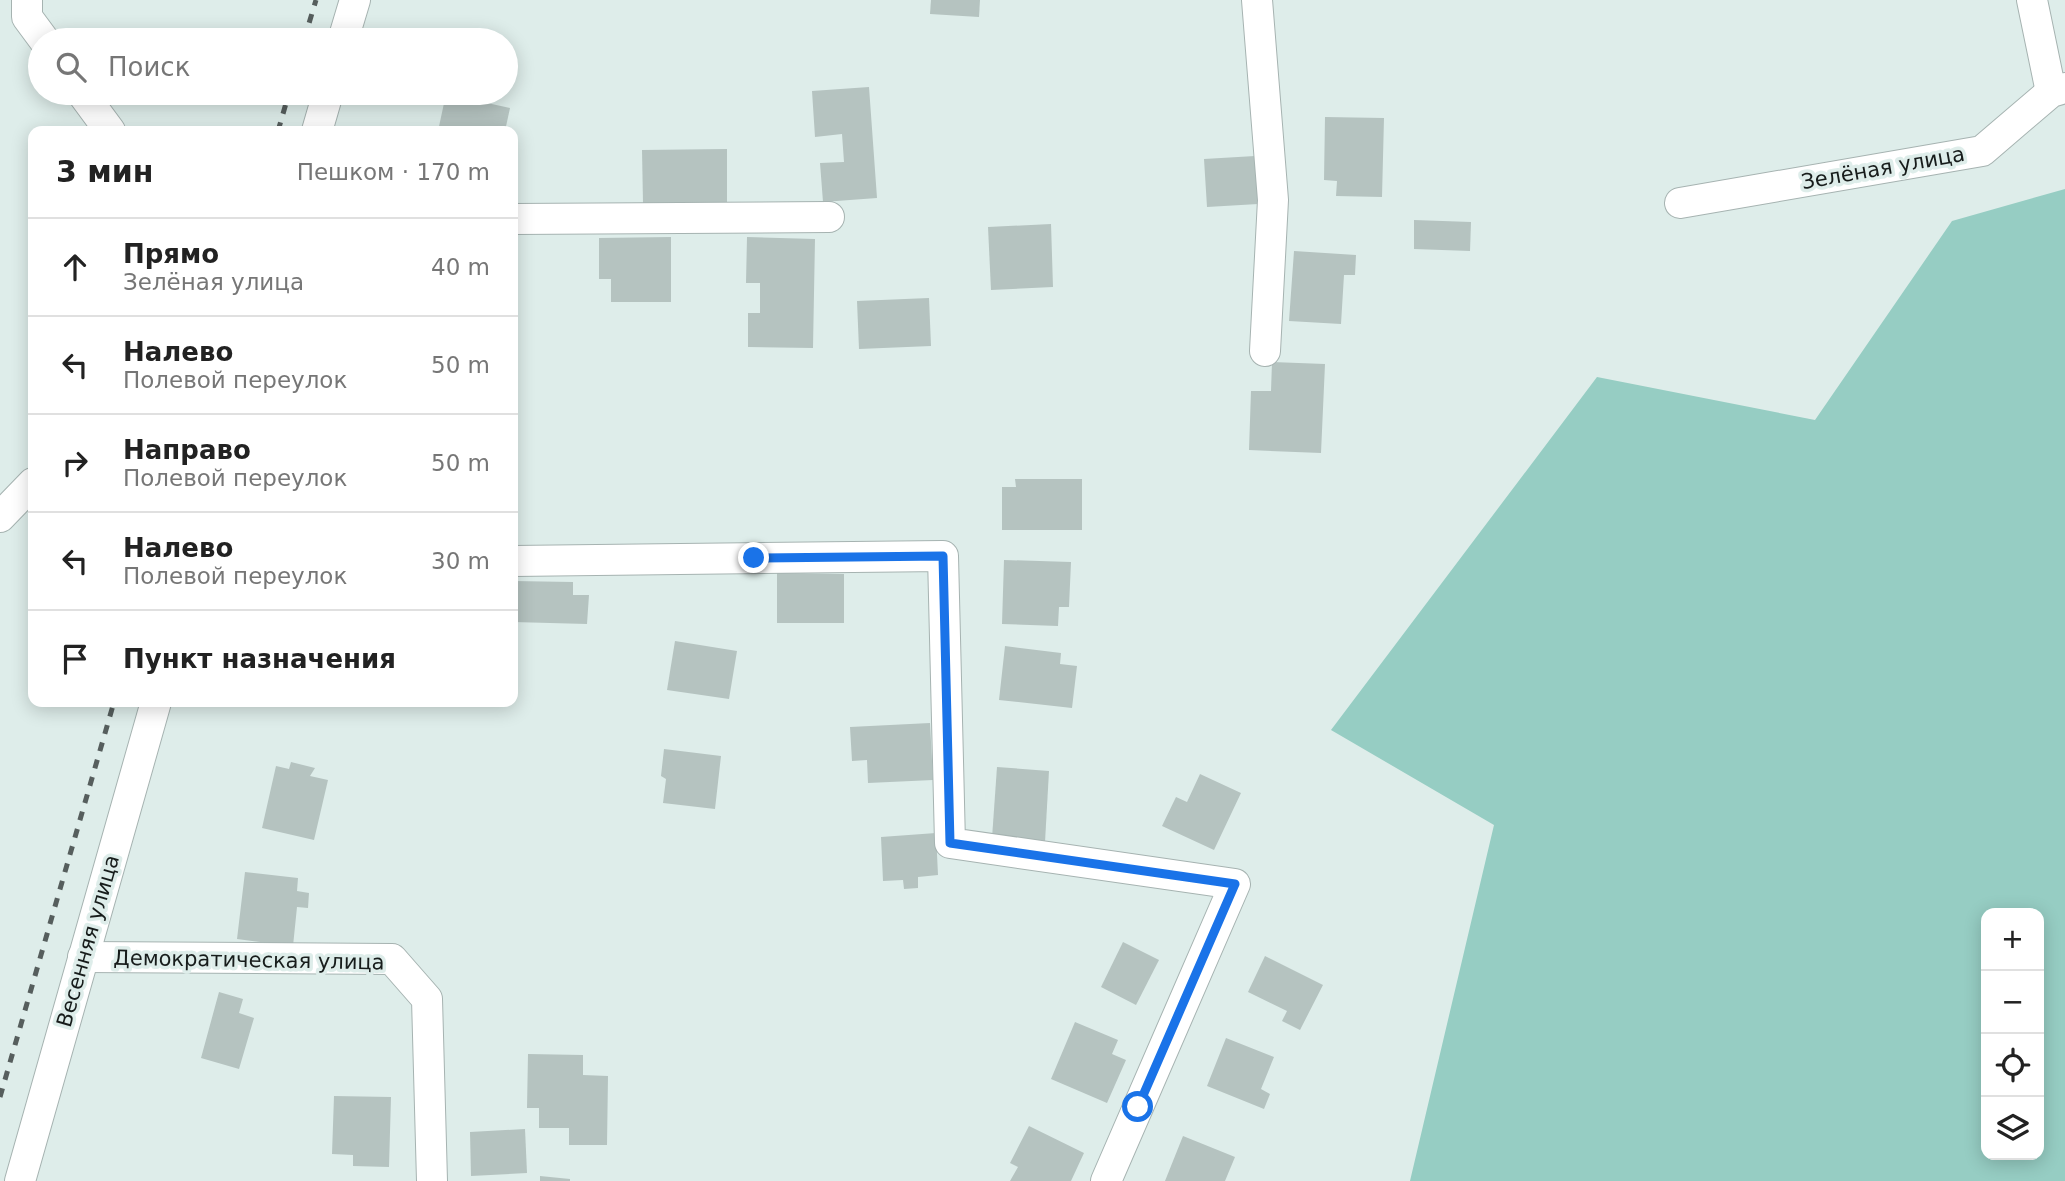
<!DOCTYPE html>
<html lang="ru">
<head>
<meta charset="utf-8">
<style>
	body { margin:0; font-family:"DejaVu Sans",sans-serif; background:#f6f6f6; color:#222 }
	.controls { position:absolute; right:21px; bottom:21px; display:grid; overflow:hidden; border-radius:14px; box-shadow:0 4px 18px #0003 }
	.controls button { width:63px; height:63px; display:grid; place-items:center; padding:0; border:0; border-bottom:2px solid #e0e0e0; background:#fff; color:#222; font:35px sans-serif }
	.stop { position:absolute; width:21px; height:21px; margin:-16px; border:5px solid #1a73e8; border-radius:50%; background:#fff }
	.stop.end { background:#1a73e8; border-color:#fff; box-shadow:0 2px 7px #0008 }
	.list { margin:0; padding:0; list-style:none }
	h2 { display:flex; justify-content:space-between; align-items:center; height:91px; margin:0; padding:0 28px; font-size:30px }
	h2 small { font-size:23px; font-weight:400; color:#767676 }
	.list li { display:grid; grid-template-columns:46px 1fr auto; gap:21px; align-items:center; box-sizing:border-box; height:98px; padding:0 28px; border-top:2px solid #e0e0e0 }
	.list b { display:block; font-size:26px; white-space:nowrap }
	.list p { margin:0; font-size:23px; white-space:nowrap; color:#767676 }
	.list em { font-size:23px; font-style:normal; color:#767676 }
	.icon { flex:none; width:38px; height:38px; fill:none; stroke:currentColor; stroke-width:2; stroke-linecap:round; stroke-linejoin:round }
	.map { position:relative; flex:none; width:2065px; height:1181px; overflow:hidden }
	.search { position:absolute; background:#fff; box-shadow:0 4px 18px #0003; left:28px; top:28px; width:490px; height:77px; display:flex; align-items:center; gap:18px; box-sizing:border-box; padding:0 24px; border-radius:38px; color:#767676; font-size:26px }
	.panel { position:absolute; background:#fff; box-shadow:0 4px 18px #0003; left:28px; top:126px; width:490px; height:581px; border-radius:14px }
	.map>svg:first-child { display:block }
</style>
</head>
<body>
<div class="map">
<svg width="2065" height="1181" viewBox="0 0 2065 1181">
	<rect width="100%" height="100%" fill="#deedea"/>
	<path fill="#96cdc3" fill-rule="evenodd" d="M2065,189v992h-655l84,-356 -163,-95 266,-353 218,43 137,-199zM1986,913h53v242h-53z"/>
	<g fill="#b5c3c0">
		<path d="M931,0h49l-1,17 -49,-3z"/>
		<path d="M869,87l8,111 -54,4 -3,-39 24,-1 -2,-28 -27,3 -3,-46z"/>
		<path d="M446,94l64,14 -5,23h-67z"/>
		<path d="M1325,117l59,1 -2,79 -46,-1 1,-15 -13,-1z"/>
		<path d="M727,149v53l-84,1 -1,-53z"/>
		<path d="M1255,156l3,48 -51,3 -3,-48z"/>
		<path d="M1414,220l57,2 -1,29 -56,-2z"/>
		<path d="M1051,224l2,63 -62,3 -3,-63z"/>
		<path d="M671,237v65h-60v-23h-12v-41z"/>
		<path d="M747,237l68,2 -2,109 -65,-1v-34h12v-30h-14z"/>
		<path d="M1294,251l62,4 -1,20h-11l-3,49 -52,-3z"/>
		<path d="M929,298l2,48 -72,3 -2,-48z"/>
		<path d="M1272,362l53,2 -4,89 -72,-3 2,-59h20z"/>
		<path d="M1015,479h67v51h-80v-43h14z"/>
		<path d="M1004,560l67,2 -2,45h-10l-1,19 -56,-2z"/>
		<path d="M777,573l67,1v49h-67z"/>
		<path d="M513,581l60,1v13h16l-2,29 -74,-2z"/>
		<path d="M675,641l62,10 -8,48 -62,-9z"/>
		<path d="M1005,646l56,7 -1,11 17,2 -5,42 -73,-8z"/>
		<path d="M930,723l3,57 -65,3 -1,-23 -15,1 -2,-34z"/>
		<path d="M664,749l57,7 -6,53 -52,-6 3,-24 -5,-3z"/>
		<path d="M291,762l24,6 -5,8 18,4 -14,60 -52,-12 14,-62 13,3z"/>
		<path d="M997,767l52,4 -4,71 -53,-4z"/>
		<path d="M1200,774l41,19 -27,57 -52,-24 14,-29 11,5z"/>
		<path d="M936,833l2,42 -20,2v11l-14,1 -1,-9 -20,1 -2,-44z"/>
		<path d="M245,872l53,6 -1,13 12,2 -1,15 -11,-1 -4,39 -56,-7z"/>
		<path d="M1123,942l36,18 -23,45 -35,-18z"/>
		<path d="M1265,956l58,29 -23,45 -18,-9 5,-10 -39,-19z"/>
		<path d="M219,992l24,7 -4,14 15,5 -15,51 -38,-11z"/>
		<path d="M1075,1022l43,18 -6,14 14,6 -19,43 -56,-24z"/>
		<path d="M1226,1038l48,19 -13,32 9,5 -6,15 -57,-23z"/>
		<path d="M528,1054l55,1v20l25,1 -1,69h-38v-17h-30v-20h-12z"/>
		<path d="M334,1096l57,1 -2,70 -36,-1v-11l-21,-1z"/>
		<path d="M1029,1126l55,27 -13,28h-61l8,-14 -8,-4z"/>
		<path d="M525,1129l2,44 -56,3 -1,-44z"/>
		<path d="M1183,1136l52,21 -10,24h-60z"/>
		<path d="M540,1176l30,3v2h-30z"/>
	</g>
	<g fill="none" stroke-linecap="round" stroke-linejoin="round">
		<g stroke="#a6b3b1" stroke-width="32">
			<g id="minor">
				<path d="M27,0v17l17,23"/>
				<path d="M1257,0l16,200 -8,151"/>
				<path d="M2032,0l19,92"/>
				<path d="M343,40l12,-40"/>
				<path d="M82,93l28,38"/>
				<path d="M317,131l11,-38"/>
				<path d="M1680,203l302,-52 69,-59 14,-4"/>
				<path d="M513,219l316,-2"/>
				<path d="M0,517l33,-34"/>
				<path d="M513,561l430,-5 7,287 285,41 -129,297"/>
				<path d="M83,957l309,2 35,40 5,182"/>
				<path d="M20,1181l136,-479"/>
			</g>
		</g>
		<use href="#minor" stroke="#fff" stroke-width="30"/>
		<g stroke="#565e5d" stroke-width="5" stroke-dasharray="9 9" stroke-linecap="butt">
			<path d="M304,40l12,-40"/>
			<path d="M278,131l11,-38"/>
			<path d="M0,1097l114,-395"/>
		</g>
	</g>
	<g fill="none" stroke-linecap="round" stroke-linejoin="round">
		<path stroke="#1a73e8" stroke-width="9" d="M754,558l189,-2 7,287 285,41 -97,223"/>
	</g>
	<g text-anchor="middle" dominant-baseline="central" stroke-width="7" stroke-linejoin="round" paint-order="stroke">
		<g font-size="21" fill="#171c1b" stroke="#deedea">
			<text transform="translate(1883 168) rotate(-10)">Зелёная улица</text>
			<text transform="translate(88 941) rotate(-74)">Весенняя улица</text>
			<text transform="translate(249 960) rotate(1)">Демократическая улица</text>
		</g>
	</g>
</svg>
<div class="controls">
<button>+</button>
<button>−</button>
<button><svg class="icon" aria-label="locate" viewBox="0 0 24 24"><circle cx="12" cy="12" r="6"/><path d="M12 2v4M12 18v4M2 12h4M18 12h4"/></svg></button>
<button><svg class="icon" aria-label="layers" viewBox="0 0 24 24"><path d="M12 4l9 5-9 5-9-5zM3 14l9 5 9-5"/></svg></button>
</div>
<div class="stop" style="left:1138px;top:1107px"></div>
<div class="stop end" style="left:754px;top:558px"></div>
<div class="search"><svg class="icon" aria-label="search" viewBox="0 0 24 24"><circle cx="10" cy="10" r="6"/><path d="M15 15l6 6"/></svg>Поиск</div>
<section class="panel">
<h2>3 мин<small>Пешком · 170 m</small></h2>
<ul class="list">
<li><svg class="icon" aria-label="ahead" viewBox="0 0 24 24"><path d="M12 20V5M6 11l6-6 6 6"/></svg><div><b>Прямо</b><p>Зелёная улица</p></div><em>40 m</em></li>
<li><svg class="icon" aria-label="left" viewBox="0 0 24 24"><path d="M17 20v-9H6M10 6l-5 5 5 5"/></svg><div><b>Налево</b><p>Полевой переулок</p></div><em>50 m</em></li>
<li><svg class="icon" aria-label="right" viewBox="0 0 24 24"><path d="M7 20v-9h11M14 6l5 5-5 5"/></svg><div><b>Направо</b><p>Полевой переулок</p></div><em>50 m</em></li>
<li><svg class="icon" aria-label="left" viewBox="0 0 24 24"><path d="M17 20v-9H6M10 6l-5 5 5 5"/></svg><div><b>Налево</b><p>Полевой переулок</p></div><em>30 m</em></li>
<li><svg class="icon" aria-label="arrive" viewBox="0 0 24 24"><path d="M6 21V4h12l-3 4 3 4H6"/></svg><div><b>Пункт назначения</b></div></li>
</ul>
</section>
</div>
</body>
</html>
